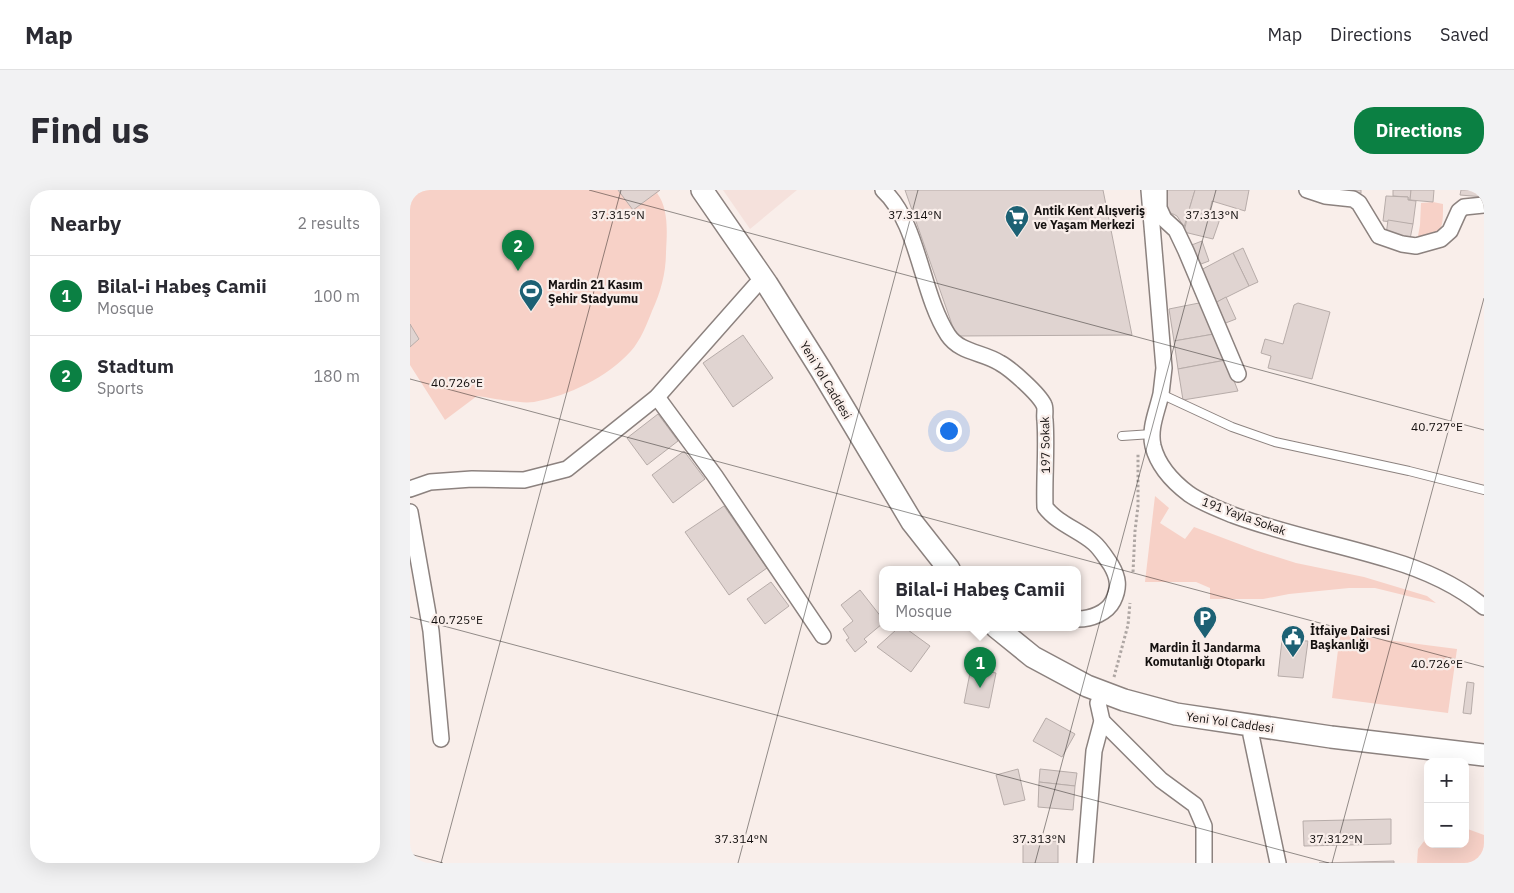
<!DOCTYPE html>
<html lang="en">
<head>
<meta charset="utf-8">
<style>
	body { margin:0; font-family:"IBM Plex Sans",sans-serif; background:#f2f2f3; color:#2b2b33 }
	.controls { position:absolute; right:15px; bottom:15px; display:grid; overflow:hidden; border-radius:10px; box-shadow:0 5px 20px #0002 }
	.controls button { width:45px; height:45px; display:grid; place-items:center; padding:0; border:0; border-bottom:1px solid #e1e1e2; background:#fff; color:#2b2b33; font:25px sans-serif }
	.you { position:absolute; left:538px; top:240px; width:18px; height:18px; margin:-12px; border:4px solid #fff; border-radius:50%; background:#1a73e8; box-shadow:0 0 0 8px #1a73e833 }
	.badge { display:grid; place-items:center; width:32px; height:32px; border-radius:50%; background:#0b8043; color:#fff; font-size:16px; font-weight:700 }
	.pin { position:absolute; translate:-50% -41px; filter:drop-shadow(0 1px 2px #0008) }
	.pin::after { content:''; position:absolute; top:26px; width:18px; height:15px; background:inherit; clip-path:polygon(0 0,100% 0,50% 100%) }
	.popup { position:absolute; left:469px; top:376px; width:202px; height:65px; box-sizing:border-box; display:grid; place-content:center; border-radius:10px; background:#fff; filter:drop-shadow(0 1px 4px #0005); font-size:16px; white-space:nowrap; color:#7c7c81 }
	.popup b { font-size:19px; color:#2b2b33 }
	.popup::after { content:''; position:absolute; left:50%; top:100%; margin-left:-10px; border:10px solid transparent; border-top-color:#fff }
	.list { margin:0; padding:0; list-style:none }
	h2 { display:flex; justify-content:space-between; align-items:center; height:65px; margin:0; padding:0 20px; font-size:21px }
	h2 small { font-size:16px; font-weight:400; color:#7c7c81 }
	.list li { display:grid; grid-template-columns:32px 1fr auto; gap:15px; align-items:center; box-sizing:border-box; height:80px; padding:0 20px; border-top:1px solid #e1e1e2 }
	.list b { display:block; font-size:19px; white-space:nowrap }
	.list p { margin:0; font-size:16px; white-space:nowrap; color:#7c7c81 }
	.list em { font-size:16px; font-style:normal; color:#7c7c81 }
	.map { position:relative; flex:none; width:1074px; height:673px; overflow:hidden; border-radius:20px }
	header { display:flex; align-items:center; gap:30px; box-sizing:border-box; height:70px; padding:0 25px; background:#fff; border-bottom:1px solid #e1e1e2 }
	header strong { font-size:24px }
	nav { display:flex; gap:28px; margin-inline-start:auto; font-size:18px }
	.intro { display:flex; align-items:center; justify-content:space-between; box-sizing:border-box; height:120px; padding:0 30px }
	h1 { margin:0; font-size:35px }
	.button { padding:12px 22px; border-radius:20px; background:#0b8043; color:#fff; font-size:18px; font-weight:700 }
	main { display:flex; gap:30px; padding:0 30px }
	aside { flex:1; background:#fff; border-radius:20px; box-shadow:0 5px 20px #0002 }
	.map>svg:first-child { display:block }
</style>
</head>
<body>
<header>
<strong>Map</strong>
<nav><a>Map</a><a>Directions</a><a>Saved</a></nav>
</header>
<div class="intro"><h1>Find us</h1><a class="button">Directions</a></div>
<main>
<aside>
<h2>Nearby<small>2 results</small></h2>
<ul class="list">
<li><span class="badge">1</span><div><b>Bilal-i Habeş Camii</b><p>Mosque</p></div><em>100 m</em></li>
<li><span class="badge">2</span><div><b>Stadtum</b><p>Sports</p></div><em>180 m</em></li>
</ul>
</aside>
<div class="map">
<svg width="1074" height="673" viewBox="0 0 1074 673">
	<rect width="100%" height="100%" fill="#f9eeea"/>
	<path fill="#f5e1dc" d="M313,0h74l-47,39z"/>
	<g fill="#f7d1c7">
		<path d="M0,0h250l-3,3c12,16 10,40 9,59 0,20 -5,40 -14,59 -5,13 -12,30 -21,40 -25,27 -61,44 -97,51 -16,2 -41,-4 -57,-6l-32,24 -35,-55z"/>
		<path d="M1023,12l10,2c0,21 1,34 -25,32l2,-11 1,-22z"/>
		<path d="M745,306l14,12 -9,15 25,16 9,-12 61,23 41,13 68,14 63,19 9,7 -61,-15h-26l-60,6 -26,5h-53v-11l-14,-6h-51z"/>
		<path d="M930,444l117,15 -9,64 -116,-15z"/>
		<path d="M1055,638l19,7v28h-67l1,-14 10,-13v8h37z"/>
	</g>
	<g fill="#e0d4d1" stroke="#b7aca9">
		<path d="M208,0h42l-27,20z"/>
		<path d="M495,0h198l29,145 -176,1z"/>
		<path d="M755,0h30l-11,37 -7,-11 -12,-6z"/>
		<path d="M785,0h54l-4,21 -33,-10 -3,14 -20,-5z"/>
		<rect x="936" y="0" width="15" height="3"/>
		<path d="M983,0h18l-1,10h-2v-3l-15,-1z"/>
		<path d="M1001,0h23l-1,12 -23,-2z"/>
		<path d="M1051,0h23v7l-24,-2z"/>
		<path d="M976,6l22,1v3l8,1 -3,23 -30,-3z"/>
		<path d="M800,19l12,4 -9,26 -29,-7 5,-22 20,5z"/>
		<path d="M978,30l25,4 -3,15 -24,-4z"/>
		<path d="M792,51l7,20 -8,3 -3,-5 -3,1 -6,-14z"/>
		<path d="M833,58l15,34 -9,4 -16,-33z"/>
		<path d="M823,63l16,33 -34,17 -16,-32z"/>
		<path d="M816,107l10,22 -13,5 -8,-21z"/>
		<path d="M794,112l10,32 -40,7 -5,-32z"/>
		<path d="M888,113l32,9 -18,67 -44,-11 3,-12 -10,-3 4,-14 18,5 11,-39z"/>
		<path d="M0,134l9,15 -9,8z"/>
		<path d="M804,144l12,26 -48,9 -4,-28z"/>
		<path d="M333,145l30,43 -40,29 -30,-44z"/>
		<path d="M816,170l12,31 -55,9 -5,-31z"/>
		<path d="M248,224l20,27 -31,24 -20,-27z"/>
		<path d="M274,261l21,28 -32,24 -21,-28z"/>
		<path d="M314,316l43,62 -38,27 -44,-63z"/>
		<path d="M361,392l18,24 -24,18 -18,-25z"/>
		<path d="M450,400l22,28v6l-18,15 3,3 -12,10 -9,-12 3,-2 -6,-9 10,-8 -12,-16z"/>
		<path d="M486,440h12l22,16 -19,26 -34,-25z"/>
		<path d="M872,450l26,1 -5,37 -25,-2z"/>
		<path d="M561,478l25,5 -7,35 -25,-5z"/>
		<path d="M1057,492l7,1 -3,31 -8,-1z"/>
		<path d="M636,528l29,16 -13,23 -29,-16z"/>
		<path d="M608,579l7,31 -21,5 -8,-30z"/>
		<path d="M630,579l37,4 -2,13 -36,-4z"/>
		<path d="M629,592l36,4 -2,24 -35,-3z"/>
		<path d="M981,629v25l-87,2 -1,-25z"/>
		<path d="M648,651v22h-35v-21z"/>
		<path d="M984,671v2h-75z"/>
	</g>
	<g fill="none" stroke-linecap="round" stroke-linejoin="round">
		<g stroke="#8c827f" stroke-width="10">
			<g id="lane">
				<path d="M751,204l71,33 43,15 134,29 75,19"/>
				<path d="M712,246l30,-2"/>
			</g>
		</g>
		<g stroke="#8c827f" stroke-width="18">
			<g id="street">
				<path d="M473,0c36,33 38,104 65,145 12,18 35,17 52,28 11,6 39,31 44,42 2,4 0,11 1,15 2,29 -1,58 0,87 13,17 34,23 49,36 7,6 12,15 17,22 7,12 9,22 2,36 -6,12 -22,18 -35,18"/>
				<path d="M739,0l15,178c-1,9 -2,18 -3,26 -4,18 -12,34 -8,52 5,20 20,36 36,48 13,9 29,15 44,21 51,19 105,29 157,45 34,10 67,25 94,47"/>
				<path d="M897,0l18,6 28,3 6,4 20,33 23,8 14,2 25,-7 9,-8 9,-20 5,-4 20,-2"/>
				<path d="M749,1v17l5,11 12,11 10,21 52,123"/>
				<path d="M247,207l58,79 108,160"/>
				<path d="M0,299l20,-7 42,-3 52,1 43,-11 90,-72 99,-112"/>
				<path d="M0,322l21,119 10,108"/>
				<path d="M692,531l59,59 34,25 9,21v37"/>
				<path d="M841,545l27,128"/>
				<path d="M675,673l9,-112 8,-30 -4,-18"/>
			</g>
		</g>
		<g stroke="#8c827f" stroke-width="24">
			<g id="secondary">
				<path d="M292,0l65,94 54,86 91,152 37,47"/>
				<path d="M586,437l37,30 54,29 37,14 52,14 155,23 153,18"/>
			</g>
		</g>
		<g stroke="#aea6a3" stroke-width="3" stroke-dasharray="2.5 2.5" stroke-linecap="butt">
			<path d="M723,382l2,-41 3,-25v-53"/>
			<path d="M704,487l14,-52 2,-22"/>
		</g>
		<use href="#lane" stroke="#fff" stroke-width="8"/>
		<use href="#street" stroke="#fff" stroke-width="15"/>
		<use href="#secondary" stroke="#fff" stroke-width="21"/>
	</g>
	<path fill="none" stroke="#151110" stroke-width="1" stroke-opacity="0.45" d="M179,0l895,240M1065,0l9,2M0,189l1074,288M0,427l919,246M0,664l33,9M31,673l180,-673M328,673l180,-673M625,673l181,-673M922,673l152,-565"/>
	<defs>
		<g id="supermarket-pin" transform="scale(1.25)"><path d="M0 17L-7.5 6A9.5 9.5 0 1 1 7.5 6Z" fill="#1d6174" stroke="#f9eeea"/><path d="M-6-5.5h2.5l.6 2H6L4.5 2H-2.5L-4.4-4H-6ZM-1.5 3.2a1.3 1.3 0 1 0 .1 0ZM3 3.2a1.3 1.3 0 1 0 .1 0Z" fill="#fff"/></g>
		<g id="stadium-pin" transform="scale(1.25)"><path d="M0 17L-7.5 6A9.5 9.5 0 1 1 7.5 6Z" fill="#1d6174" stroke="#f9eeea"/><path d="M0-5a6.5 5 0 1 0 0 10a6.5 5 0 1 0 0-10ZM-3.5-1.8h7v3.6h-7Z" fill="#fff"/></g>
		<g id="parking-pin" transform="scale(1.25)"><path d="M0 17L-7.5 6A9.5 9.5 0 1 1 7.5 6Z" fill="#1d6174" stroke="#f9eeea"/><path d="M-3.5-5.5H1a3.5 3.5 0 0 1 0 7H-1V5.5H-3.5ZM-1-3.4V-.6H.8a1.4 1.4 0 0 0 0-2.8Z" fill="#fff"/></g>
		<g id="civic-pin" transform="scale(1.25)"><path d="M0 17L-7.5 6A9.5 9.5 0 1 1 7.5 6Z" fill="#1d6174" stroke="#f9eeea"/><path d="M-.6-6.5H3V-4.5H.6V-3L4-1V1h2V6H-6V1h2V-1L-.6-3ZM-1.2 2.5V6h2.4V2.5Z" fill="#fff"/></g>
	</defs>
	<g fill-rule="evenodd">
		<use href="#supermarket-pin" x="607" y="27"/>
		<use href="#stadium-pin" x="121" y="101"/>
		<use href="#parking-pin" x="795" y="428"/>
		<use href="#civic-pin" x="883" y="447"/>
	</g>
	<g text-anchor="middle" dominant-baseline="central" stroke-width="4.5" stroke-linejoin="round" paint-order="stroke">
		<g font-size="12" font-weight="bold" fill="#151110" stroke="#f9eeea" text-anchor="start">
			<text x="624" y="20">Antik Kent Alışveriş<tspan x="624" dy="14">ve Yaşam Merkezi</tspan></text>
			<text x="138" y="94">Mardin 21 Kasım<tspan x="138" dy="14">Şehir Stadyumu</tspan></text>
			<text x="900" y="440">İtfaiye Dairesi<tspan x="900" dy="14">Başkanlığı</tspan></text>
			<text x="795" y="457" text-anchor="middle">Mardin İl Jandarma<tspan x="795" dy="14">Komutanlığı Otoparkı</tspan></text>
		</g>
		<g font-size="12" fill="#151110" stroke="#f9eeea">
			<text transform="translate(416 190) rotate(59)">Yeni Yol Caddesi</text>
			<text transform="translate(635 255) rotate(-91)">197 Sokak</text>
			<text transform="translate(834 326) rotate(20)">191 Yayla Sokak</text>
			<text transform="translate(820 532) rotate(8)">Yeni Yol Caddesi</text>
		</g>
	</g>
	<g font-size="12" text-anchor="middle" fill="#151110" stroke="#f9eeea" stroke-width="4.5" stroke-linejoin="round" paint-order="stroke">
		<text x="208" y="29">37.315°N</text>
		<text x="505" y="29">37.314°N</text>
		<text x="802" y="29">37.313°N</text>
		<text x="47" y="197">40.726°E</text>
		<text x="1027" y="241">40.727°E</text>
		<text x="47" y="434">40.725°E</text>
		<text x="1027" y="478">40.726°E</text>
		<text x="331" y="653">37.314°N</text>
		<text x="629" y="653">37.313°N</text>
		<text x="926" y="653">37.312°N</text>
	</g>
</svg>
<div class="controls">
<button>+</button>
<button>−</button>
</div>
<div class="you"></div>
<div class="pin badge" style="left:570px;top:498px">1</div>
<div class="popup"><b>Bilal-i Habeş Camii</b>Mosque</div>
<div class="pin badge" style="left:108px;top:81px">2</div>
</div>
</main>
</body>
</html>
